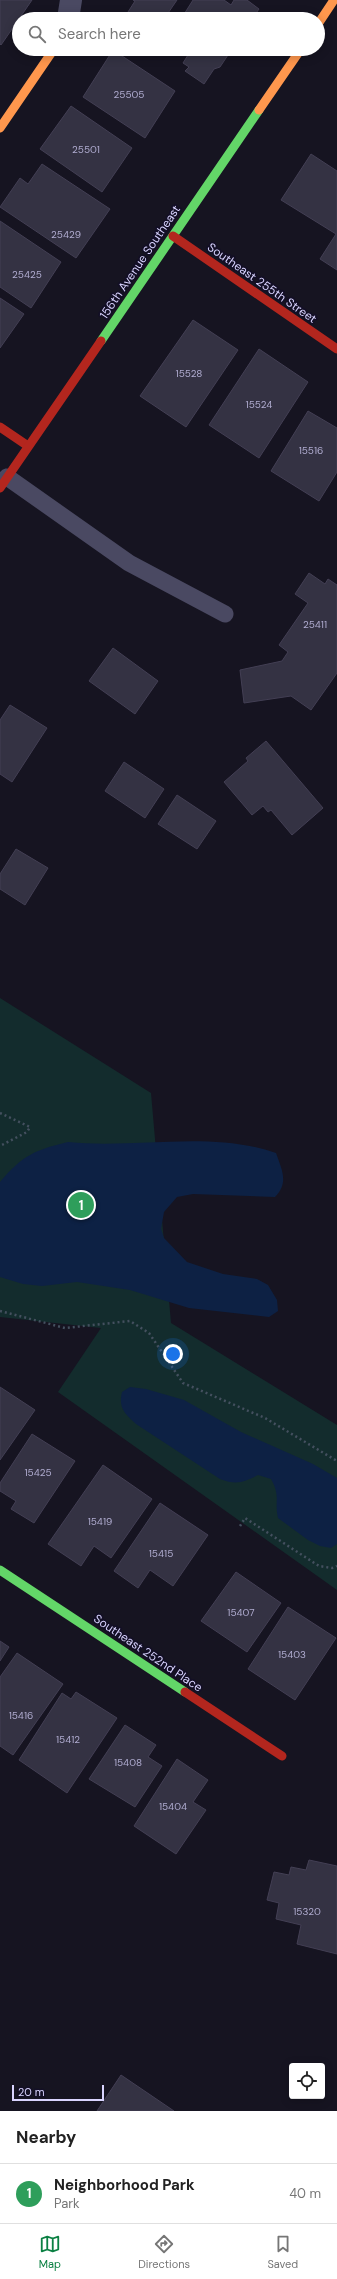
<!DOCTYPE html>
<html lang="en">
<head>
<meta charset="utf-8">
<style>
	body { margin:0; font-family:"DM Sans",sans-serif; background:#f6f6f6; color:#222 }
	.controls { position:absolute; right:12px; bottom:12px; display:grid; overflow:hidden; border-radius:4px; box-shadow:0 2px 10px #0003 }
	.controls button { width:36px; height:36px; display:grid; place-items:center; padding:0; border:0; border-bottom:1px solid #e0e0e0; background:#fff; color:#222; font:20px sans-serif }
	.scale { position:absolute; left:12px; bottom:10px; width:92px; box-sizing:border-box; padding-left:4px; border:2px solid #d9d4ff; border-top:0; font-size:11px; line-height:14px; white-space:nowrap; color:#d9d4ff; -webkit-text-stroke:3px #130f26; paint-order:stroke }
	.you { position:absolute; left:173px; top:1354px; width:14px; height:14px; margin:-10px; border:3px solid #fff; border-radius:50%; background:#1a73e8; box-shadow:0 0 0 6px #1a73e833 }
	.badge { display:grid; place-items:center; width:26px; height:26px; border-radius:50%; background:#0b8043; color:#fff; font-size:13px; font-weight:700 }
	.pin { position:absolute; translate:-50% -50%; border:2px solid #fff; box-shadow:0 1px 4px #0006 }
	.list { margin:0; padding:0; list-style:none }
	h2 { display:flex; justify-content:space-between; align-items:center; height:52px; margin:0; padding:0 16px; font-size:17px }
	h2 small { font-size:13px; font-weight:400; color:#767676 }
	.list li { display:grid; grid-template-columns:26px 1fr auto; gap:12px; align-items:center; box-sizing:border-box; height:60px; padding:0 16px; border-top:1px solid #e0e0e0 }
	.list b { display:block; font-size:15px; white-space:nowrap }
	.list p { margin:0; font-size:13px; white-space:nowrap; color:#767676 }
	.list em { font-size:13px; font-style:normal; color:#767676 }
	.icon { flex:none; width:22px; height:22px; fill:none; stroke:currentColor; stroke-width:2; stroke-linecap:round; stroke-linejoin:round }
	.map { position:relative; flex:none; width:337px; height:2111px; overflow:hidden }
	.search { position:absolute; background:#fff; box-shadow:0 2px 10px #0003; left:12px; right:12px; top:12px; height:44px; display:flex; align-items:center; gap:10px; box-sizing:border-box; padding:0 14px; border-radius:22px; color:#767676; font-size:15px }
	.sheet { height:112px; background:#fff }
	nav { display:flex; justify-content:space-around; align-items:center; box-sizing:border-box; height:56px; border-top:1px solid #e0e0e0; background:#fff; font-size:11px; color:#767676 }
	nav a { display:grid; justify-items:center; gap:2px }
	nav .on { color:#0b8043 }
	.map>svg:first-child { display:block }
</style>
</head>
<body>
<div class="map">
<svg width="337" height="2111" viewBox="0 0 337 2111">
	<rect width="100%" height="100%" fill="#161421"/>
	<path fill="#132c2d" d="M0,998l151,95 20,230 166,102v165l-279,-198 43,-64 -101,-11z"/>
	<g fill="#0d2144">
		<path d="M68,1142c69,7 142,-12 208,11 6,17 13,30 -1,44l-82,-3 -16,3 -13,15 -3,17 3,9 23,24 36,12 34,5 11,6 9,15 1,11 -9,6 -80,-9 -59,-18 -53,-8 -35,4 -19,-2 -23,-7v-95c23,-27 35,-32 68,-40z"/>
		<path d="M130,1387l16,2 38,11 57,32 72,32 24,14v66l-6,4 -11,-2 -12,-6 -30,-22c-4,-18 3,-21 -7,-39l-13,-4c-15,8 -22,10 -38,4l-84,-55c-11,-10 -18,-16 -14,-32z"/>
	</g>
	<g fill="#343243" stroke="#433f54">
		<path d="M0,0h32l-31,45 -1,-1z"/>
		<path d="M133,0h44l-13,19h-26l-10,-7 7,-11z"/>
		<path d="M193,0h31l7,5 3,-5h13l12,9 -7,10h-71z"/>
		<path d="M179,49h53l-12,18 -6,2 -10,15 -19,-13 4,-4 -6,-4 5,-8z"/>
		<path d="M113,50l62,41 -30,47 -62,-41z"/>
		<path d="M71,106l61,42 -30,44 -62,-43z"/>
		<path d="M311,154l26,17v99l-17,-11 16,-25 -55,-34z"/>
		<path d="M42,164l68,45 -34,49 -76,-51 20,-29 8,6z"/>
		<path d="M0,221l61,41 -30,46 -31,-21z"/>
		<path d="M0,298l24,16 -24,34z"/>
		<path d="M193,320l45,30 -52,77 -46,-31z"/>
		<path d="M259,349l49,33 -49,76 -50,-33z"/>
		<path d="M308,411l29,17v44l-18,29 -48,-30z"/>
		<path d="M309,573l16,11 3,-5 9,6v88l-26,37 -20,-14 -47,7 -4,-33 42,-9 6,-9 -9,-7 29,-42 -13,-9z"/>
		<path d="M113,648l45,33 -23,33 -46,-33z"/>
		<path d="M10,705l37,23 -35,54 -12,-8v-54z"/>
		<path d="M266,741l57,67 -31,27 -21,-25 -3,2 -5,-6 -11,9 -28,-33 24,-21 -2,-3z"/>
		<path d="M124,762l40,27 -19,29 -40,-27z"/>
		<path d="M177,795l39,26 -19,28 -39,-25z"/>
		<path d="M16,849l32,19 -23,37 -25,-16v-15z"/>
		<path d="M0,1387l35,23 -35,50z"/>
		<path d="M32,1434l43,27 -41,62 -23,-14 5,-8 -16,-10v-8z"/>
		<path d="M103,1465l49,34 -41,59 -17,-12 -13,20 -33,-22z"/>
		<path d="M160,1503l48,32 -35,51 -23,-16 -12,18 -24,-17z"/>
		<path d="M236,1572l45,31 -34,49 -46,-31z"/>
		<path d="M288,1607l48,31 -41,62 -47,-31z"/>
		<path d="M0,1641l9,6 -9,14z"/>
		<path d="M17,1653l46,31 -50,71 -13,-9v-69z"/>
		<path d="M76,1692l41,26 -50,75 -48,-33 43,-67 9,6z"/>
		<path d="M125,1725l31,20 -8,12 14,9 -27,41 -46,-28z"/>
		<path d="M177,1759l31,21 -15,22 13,8 -30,44 -42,-28z"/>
		<path d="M309,1860l28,6v88l-40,-10 4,-19 -25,-6 3,-16 -12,-3 7,-28 15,3 2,-8 15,3z"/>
		<path d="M121,2075l53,36h-77z"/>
	</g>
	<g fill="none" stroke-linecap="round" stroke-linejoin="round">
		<g stroke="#44505f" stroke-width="2.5" stroke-dasharray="2 3" stroke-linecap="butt">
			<path d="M0,1113l30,14 -3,5 -27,14"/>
			<path d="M0,1311l65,17 65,-7 19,12 34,50 82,35 72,43"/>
			<path d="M240,1526l5,-8 74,48 13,2 5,-2"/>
		</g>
		<path stroke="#4a4962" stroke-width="17" d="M7,477l122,86 96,51"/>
		<path stroke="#4a4962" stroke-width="22" d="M68,19l3,-19"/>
		<g stroke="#63d668" stroke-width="9">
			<path d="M101,341l158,-231"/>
			<path d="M0,1570l185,122"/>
		</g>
		<g stroke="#ff974d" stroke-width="9">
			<path d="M318,24l16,-24"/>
			<path d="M259,110l42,-61"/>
			<path d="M0,128l54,-79"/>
		</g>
		<g stroke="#b3261e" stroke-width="9">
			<path d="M173,236l164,113"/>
			<path d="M0,427l28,19"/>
			<path d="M0,488l101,-147"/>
			<path d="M185,1692l97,64"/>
		</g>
	</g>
	<g text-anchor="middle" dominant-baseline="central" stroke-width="3.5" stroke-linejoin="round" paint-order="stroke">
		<g font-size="10" fill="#b0acd0">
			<text x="129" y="94">25505</text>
			<text x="86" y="149">25501</text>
			<text x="66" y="234">25429</text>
			<text x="27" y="274">25425</text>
			<text x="189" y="373">15528</text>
			<text x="259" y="404">15524</text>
			<text x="311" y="450">15516</text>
			<text x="315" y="624">25411</text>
			<text x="38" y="1472">15425</text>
			<text x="100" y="1521">15419</text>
			<text x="161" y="1553">15415</text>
			<text x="241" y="1612">15407</text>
			<text x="292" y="1654">15403</text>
			<text x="21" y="1715">15416</text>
			<text x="68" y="1739">15412</text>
			<text x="128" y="1762">15408</text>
			<text x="173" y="1806">15404</text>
			<text x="307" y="1911">15320</text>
		</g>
		<g font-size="12" fill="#d9d4ff" stroke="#130f26">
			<text transform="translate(140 262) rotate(-56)">156th Avenue Southeast</text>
			<text transform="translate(262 283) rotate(35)">Southeast 255th Street</text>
			<text transform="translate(148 1653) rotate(34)">Southeast 252nd Place</text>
		</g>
	</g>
</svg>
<div class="controls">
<button><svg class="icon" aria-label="locate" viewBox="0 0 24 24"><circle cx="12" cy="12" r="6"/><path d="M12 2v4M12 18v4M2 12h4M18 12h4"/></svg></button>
</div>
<div class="scale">20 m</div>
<div class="you"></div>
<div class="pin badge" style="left:81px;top:1205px;background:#2e9e5b">1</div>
<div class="search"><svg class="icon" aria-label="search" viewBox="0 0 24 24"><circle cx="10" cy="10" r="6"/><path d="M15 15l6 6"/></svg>Search here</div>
</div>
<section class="sheet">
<h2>Nearby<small></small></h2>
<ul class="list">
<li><span class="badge" style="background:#2e9e5b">1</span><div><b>Neighborhood Park</b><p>Park</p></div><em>40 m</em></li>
</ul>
</section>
<nav>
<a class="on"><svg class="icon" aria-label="map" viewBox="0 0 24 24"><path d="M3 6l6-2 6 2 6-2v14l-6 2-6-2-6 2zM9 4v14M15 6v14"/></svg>Map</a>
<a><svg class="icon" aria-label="directions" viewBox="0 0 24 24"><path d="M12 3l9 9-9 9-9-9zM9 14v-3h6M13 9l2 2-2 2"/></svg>Directions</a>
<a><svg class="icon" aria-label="saved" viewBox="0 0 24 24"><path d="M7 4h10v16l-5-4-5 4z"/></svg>Saved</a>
</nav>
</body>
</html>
